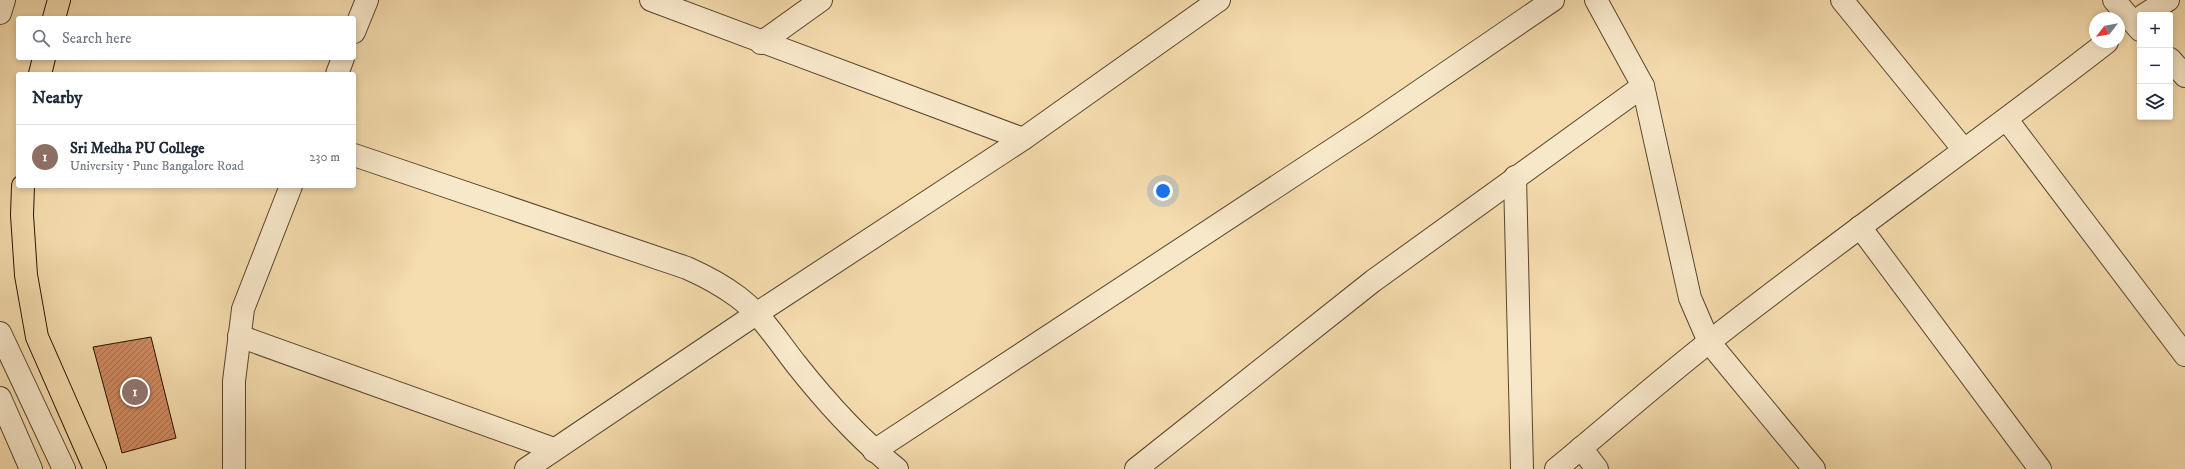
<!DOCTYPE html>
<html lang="en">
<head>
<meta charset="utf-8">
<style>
	body { margin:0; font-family:"IM FELL DW Pica",serif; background:#f6f6f7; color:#1f2937 }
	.controls { position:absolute; right:12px; top:12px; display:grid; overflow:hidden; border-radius:4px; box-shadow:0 2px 6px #0003 }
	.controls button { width:36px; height:36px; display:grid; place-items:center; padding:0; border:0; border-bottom:1px solid #e0e1e3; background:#fff; color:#1f2937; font:20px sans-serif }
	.compass { position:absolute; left:2089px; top:12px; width:36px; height:36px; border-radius:50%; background:#fff; box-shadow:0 2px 6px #0003; rotate:239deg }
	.you { position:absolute; left:1163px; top:191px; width:14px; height:14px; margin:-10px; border:3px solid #fff; border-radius:50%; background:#1a73e8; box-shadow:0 0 0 6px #1a73e833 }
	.badge { display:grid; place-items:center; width:26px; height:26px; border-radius:50%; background:#8f2418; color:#fff; font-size:13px; font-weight:700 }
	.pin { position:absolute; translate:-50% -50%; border:2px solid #fff; box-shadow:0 1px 4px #0006 }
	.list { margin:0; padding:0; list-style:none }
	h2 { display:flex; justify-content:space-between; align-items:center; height:52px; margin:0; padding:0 16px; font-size:17px }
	h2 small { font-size:13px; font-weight:400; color:#747a83 }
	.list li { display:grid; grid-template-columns:26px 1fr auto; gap:12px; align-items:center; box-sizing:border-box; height:64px; padding:0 16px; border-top:1px solid #e0e1e3 }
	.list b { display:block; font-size:15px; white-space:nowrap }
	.list p { margin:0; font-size:13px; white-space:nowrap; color:#747a83 }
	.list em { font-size:13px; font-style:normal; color:#747a83 }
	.icon { flex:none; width:22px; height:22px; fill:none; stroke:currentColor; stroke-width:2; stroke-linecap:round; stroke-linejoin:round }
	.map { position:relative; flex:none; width:2185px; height:469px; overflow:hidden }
	.search { position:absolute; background:#fff; box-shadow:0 2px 6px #0003; left:16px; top:16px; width:340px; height:44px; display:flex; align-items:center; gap:10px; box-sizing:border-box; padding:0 14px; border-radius:4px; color:#747a83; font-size:15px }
	.panel { position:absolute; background:#fff; box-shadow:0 2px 6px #0003; left:16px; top:72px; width:340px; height:116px; border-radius:4px }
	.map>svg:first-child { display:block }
</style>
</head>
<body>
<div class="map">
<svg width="2185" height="469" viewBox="0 0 2185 469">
	<defs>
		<pattern id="building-hatch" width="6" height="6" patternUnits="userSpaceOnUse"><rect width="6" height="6" fill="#d18b62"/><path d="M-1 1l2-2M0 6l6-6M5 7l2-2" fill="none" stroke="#a9704e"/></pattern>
	</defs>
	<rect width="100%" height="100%" fill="#f5dcae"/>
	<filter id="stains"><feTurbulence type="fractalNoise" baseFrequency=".005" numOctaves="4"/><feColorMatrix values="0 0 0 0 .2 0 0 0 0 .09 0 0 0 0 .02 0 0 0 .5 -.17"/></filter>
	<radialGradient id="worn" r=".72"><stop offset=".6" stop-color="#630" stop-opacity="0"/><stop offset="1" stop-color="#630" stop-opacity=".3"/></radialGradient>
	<path fill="url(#building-hatch)" stroke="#251300" d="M151,337l25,101 -54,15 -29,-106z"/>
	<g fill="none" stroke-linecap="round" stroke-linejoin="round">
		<g stroke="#59452c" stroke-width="24">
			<g id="minor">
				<path d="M651,0l372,139"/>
				<path d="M1596,0l47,86 47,212 19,44 105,127"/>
				<path d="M1842,0l122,150"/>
				<path d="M2114,0l26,30"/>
				<path d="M0,13l4,-13"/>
				<path d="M2144,15l24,-15"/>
				<path d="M354,32l13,-32"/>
				<path d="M761,43l60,-43"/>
				<path d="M2170,59l15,17"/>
				<path d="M337,74l6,-16"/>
				<path d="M2007,120l178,235"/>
				<path d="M354,155l333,113c18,8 35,17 51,29 23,17 40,44 58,67 30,38 62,74 101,105"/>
				<path d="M1515,177l7,292"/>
				<path d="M1860,227l180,242"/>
				<path d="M0,333l64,136"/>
				<path d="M239,336l315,113"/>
				<path d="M0,398l31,71"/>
				<path d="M1581,448l16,21"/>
				<path d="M874,451l493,-324 186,-127"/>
				<path d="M234,469v-88l9,-72 48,-123"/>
				<path d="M526,469l230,-155 267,-175 196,-139"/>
				<path d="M1136,469l237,-188 270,-195"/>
				<path d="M1556,469c51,-42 101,-86 153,-127 131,-103 267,-198 398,-300"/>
			</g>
		</g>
		<g stroke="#251300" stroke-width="24">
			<g id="major">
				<path d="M54,18l5,-18"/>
				<path d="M40,74l4,-16"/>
				<path d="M23,186l-1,29 4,60 11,62 58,132"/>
			</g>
		</g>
		<use href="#minor" stroke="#f8e8ca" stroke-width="22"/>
		<use href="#major" stroke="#f5dcae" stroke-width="22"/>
	</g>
	<rect width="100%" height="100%" filter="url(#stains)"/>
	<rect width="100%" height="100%" fill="url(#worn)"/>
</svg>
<div class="controls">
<button>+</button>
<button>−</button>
<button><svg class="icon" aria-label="layers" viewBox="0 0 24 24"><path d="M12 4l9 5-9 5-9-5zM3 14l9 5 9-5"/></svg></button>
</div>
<svg class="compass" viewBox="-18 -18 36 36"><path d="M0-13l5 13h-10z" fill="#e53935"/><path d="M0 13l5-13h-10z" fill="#747a83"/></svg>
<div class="you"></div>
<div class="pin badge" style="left:135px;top:392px;background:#8d6e63">1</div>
<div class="search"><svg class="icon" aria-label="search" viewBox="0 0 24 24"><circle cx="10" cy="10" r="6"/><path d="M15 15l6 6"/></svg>Search here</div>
<section class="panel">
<h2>Nearby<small></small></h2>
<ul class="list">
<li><span class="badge" style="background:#8d6e63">1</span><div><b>Sri Medha PU College</b><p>University · Pune Bangalore Road</p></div><em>230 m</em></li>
</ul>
</section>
</div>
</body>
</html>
